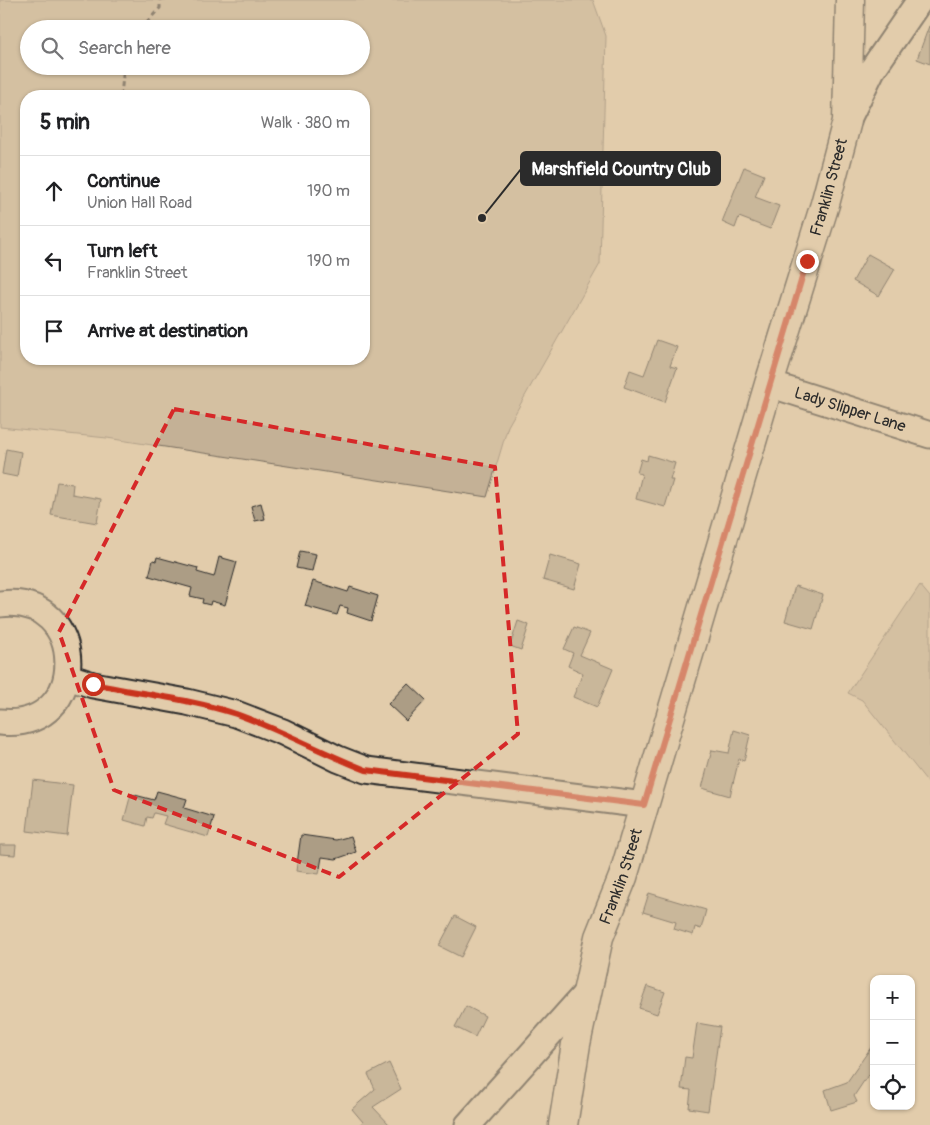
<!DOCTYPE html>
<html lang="en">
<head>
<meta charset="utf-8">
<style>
	body { margin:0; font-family:Pangolin,sans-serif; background:#f6f6f6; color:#202124 }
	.controls { position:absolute; right:15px; bottom:15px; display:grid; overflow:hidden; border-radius:10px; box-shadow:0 1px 4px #0004 }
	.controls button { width:45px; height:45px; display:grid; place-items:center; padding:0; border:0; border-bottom:1px solid #e0e0e0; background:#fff; color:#202124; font:25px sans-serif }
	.stop { position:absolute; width:15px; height:15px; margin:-11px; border:4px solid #c8321e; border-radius:50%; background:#fff }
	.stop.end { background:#c8321e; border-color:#fff; box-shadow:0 1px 5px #0008 }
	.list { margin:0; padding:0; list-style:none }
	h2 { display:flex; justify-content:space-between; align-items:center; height:65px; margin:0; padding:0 20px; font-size:21px }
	h2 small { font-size:16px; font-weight:400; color:#757577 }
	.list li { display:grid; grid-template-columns:32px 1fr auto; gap:15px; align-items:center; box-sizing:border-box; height:70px; padding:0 20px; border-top:1px solid #e0e0e0 }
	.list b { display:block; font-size:19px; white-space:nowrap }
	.list p { margin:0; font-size:16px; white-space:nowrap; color:#757577 }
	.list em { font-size:16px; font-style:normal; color:#757577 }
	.icon { flex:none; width:28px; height:28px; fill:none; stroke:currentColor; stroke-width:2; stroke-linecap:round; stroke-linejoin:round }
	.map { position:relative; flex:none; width:930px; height:1125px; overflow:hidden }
	.search { position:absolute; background:#fff; box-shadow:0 1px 4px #0004; left:20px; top:20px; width:350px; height:55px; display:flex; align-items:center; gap:12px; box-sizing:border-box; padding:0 18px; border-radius:28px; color:#757577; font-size:19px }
	.panel { position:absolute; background:#fff; box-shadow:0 1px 4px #0004; left:20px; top:90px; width:350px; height:275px; border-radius:20px }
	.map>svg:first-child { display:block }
</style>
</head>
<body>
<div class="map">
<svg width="930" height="1125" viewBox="0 0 930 1125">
	<rect width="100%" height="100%" fill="#e2ccab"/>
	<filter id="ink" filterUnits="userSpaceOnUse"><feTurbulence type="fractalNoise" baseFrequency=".02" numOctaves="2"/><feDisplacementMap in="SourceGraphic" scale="10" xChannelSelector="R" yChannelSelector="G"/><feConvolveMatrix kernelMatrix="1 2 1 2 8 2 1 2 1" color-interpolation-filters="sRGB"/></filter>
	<g filter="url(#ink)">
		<g fill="#c4b196" stroke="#786e60" fill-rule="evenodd">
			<path d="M0,0h593l13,36 -6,228 -92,162 -21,71 -380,-59 -107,-11zM29,29h332v37h-332zM26,96h338v263h-338z"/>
			<path d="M920,585l10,12v188l-68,-85 -14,-7z"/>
		</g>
		<g fill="#ac9d85" stroke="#2b2b2b">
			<path d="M929,26h1v38l-13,-5z"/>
			<path d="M744,167l20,8 -9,22 24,9 -9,23 -31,-12 -4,11 -13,-6z"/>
			<path d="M868,254l27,15 -16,27 -26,-15z"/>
			<path d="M657,340l20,7 -7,19 7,2 -12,34 -41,-15 6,-17 14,5z"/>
			<path d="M6,449l15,3 -4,25 -15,-3z"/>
			<path d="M648,455l27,8 -5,17h3l-8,27 -29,-8 6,-25 -5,-1 4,-14 6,2z"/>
			<path d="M57,482l16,2 -1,10 29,5 -4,24 -46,-8z"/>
			<path d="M261,503l4,16 -10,2 -4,-15z"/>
			<path d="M300,551l16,3 -4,17 -16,-3z"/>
			<path d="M550,555l31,9 -7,25 -31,-9z"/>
			<path d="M157,557l41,11 -1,4 17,5 5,-20 18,5 -12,43 -14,-4 -1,4 -8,-2 1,-4 -13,-3 2,-8 -43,-12 4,-16 3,1z"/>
			<path d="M313,581l35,11 2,-5 28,9 -7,25 -24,-8 1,-5 -8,-2 -3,9 -32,-9z"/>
			<path d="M795,586l28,9 -10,34 -28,-8z"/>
			<path d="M518,621l11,4 -8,25 -11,-4z"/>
			<path d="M574,627l16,6 -10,22 33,14 -16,38 -24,-10 10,-24 -15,-7 5,-13 -9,-4z"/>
			<path d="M408,683l18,17 -20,21 -18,-17z"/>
			<path d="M734,730l16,5 -6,26 -5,-2 -9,37 -28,-8 10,-38 17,3z"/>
			<path d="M33,780l40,5 -6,51 -40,-5z"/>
			<path d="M157,791l30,8 -3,9 30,9 -6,20 -45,-13 3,-8 -12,-3 -2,5 -5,-1 -2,9 -21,-6 7,-26 23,6z"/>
			<path d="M301,835l35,5 15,-4 5,16 -20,7 -14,-2 -3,17 -23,-3z"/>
			<path d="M0,845h16l-1,10 -15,-1z"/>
			<path d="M649,893l57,17 -5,19 -6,-2 -2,8 -19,-6 2,-7 -33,-10z"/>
			<path d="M455,916l21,11 -15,30 -22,-11z"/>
			<path d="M647,986l18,6 -8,22 -18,-6z"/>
			<path d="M466,1006l19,10 -10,21 -20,-10z"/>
			<path d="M697,1023l23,4 -12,84 -19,-3 2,-18 -10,-1 4,-32 7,1z"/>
			<path d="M874,1043v36l-6,-4 -14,21 3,6 -26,8 -6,-20 22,-8z"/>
			<path d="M389,1063l12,26 -28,18 17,18h-31l4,-3 -11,-13 23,-20 -7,-15z"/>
		</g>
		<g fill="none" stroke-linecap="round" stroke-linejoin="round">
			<g stroke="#2b2b2b" stroke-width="29">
				<g id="minor">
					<path d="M847,121l25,-51 48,-70"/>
					<path id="s1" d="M769,384l161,51"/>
					<path d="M0,604c89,-12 92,128 0,118"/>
					<path d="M68,677l25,8 94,17 49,12 47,18 55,27 28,11 278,35"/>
					<path d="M468,1125l119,-133"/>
				</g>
			</g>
			<g stroke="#2b2b2b" stroke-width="31">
				<g id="major">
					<path id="s2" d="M563,1125l13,-81 23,-107 24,-60 146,-493 56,-180 22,-83 3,-121"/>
				</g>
			</g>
			<g stroke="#2b2b2b" stroke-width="3" stroke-dasharray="5 4" stroke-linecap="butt">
				<path d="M140,29l20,-21v-8"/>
				<path d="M121,96l3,-30"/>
			</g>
			<use href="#minor" stroke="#e2ccab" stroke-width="25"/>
			<use href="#major" stroke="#e2ccab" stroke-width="28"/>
		</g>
	</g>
	<g fill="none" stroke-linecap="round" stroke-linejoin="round" filter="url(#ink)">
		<path stroke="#c8321e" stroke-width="6" d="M93,684c48,10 97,15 143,30 45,16 86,39 130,56l278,35 163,-544"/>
	</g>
	<path d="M0 0H930V1125H0ZM174,409l321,58 23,267 -179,143 -225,-87 -55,-158z" fill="#e2ccab" fill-opacity=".55" fill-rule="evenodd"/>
	<path fill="none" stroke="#d62828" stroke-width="4" stroke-dasharray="10 6" stroke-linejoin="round" d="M174,409l321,58 23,267 -179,143 -225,-87 -55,-158z"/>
	<g text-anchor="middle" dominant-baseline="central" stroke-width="4" stroke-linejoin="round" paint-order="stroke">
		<g font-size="16" fill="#2b2b2b" stroke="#e2ccab">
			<text stroke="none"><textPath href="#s2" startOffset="976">Franklin Street</textPath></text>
			<text stroke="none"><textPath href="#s1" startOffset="85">Lady Slipper Lane</textPath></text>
			<text stroke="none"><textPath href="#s2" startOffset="256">Franklin Street</textPath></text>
		</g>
	</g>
	<path fill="none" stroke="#2b2b2b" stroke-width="2" d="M482 218L521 169"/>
	<circle fill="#2b2b2b" stroke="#e2ccab" stroke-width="2" cx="482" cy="218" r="5"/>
	<rect fill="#2b2b2b" stroke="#2b2b2b" stroke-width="2" x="521" y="152" width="199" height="33" rx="5"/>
	<g font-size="18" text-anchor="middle" font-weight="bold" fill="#fff">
		<text x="621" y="175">Marshfield Country Club</text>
	</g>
</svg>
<div class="controls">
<button>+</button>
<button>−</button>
<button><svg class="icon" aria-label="locate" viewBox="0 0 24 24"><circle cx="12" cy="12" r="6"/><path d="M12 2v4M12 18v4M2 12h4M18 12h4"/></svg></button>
</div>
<div class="stop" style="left:93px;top:684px"></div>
<div class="stop end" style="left:807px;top:261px"></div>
<div class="search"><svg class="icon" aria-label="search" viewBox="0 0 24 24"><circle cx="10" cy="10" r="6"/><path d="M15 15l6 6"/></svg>Search here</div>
<section class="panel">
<h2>5 min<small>Walk · 380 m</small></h2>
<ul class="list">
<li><svg class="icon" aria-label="ahead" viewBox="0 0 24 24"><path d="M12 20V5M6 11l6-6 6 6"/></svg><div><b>Continue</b><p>Union Hall Road</p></div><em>190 m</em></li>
<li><svg class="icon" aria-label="left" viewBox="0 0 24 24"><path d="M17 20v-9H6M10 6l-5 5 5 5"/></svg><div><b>Turn left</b><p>Franklin Street</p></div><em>190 m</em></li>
<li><svg class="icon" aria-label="arrive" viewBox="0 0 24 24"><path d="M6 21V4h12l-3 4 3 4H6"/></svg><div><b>Arrive at destination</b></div></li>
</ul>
</section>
</div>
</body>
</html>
